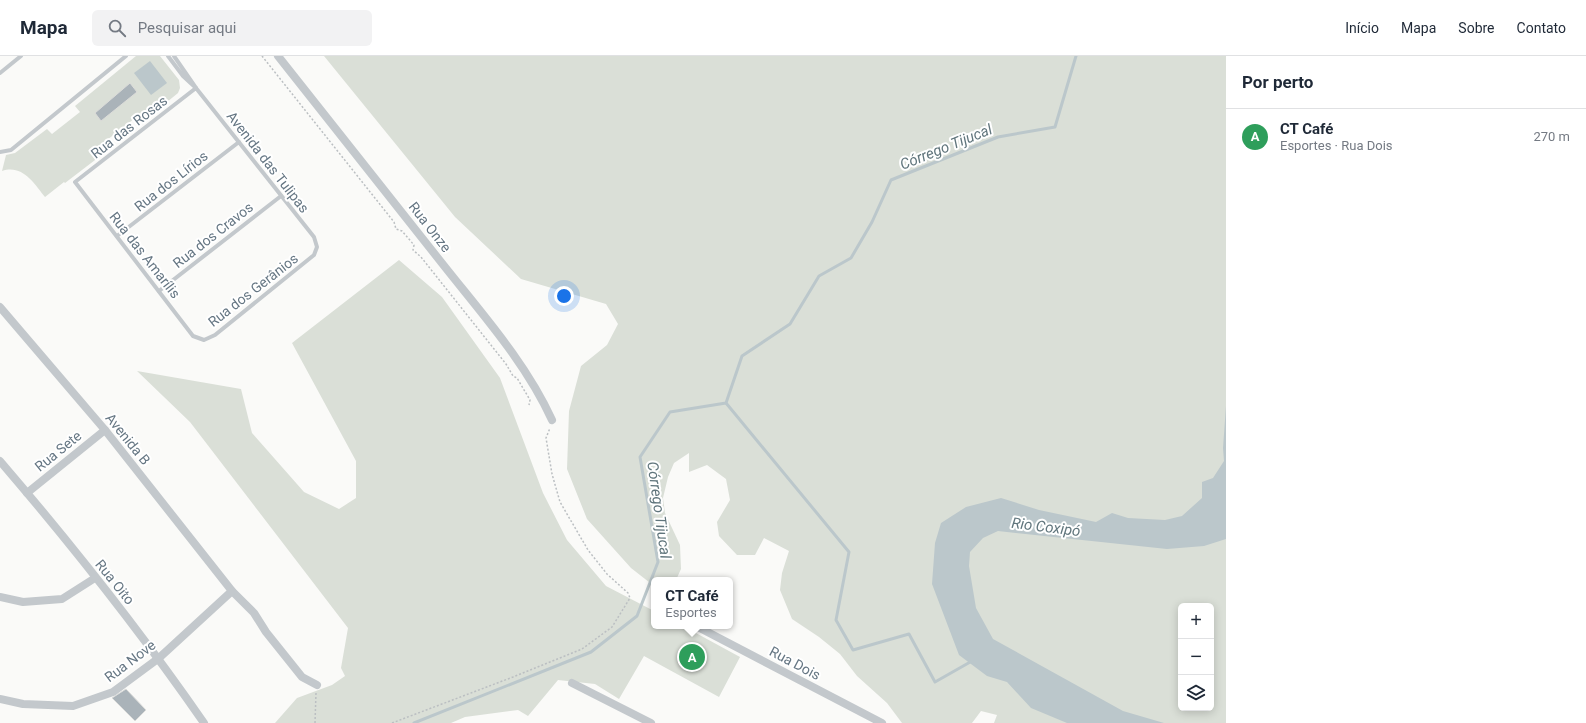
<!DOCTYPE html>
<html lang="pt">
<head>
<meta charset="utf-8">
<style>
	body { margin:0; font-family:Roboto,sans-serif; background:#f2f2f3; color:#1f2937 }
	.controls { position:absolute; right:12px; bottom:12px; display:grid; overflow:hidden; border-radius:6px; box-shadow:0 2px 10px #0003 }
	.controls button { width:36px; height:36px; display:grid; place-items:center; padding:0; border:0; border-bottom:1px solid #e0e1e3; background:#fff; color:#1f2937; font:20px sans-serif }
	.you { position:absolute; left:564px; top:240px; width:14px; height:14px; margin:-10px; border:3px solid #fff; border-radius:50%; background:#1a73e8; box-shadow:0 0 0 6px #1a73e833 }
	.badge { display:grid; place-items:center; width:26px; height:26px; border-radius:50%; background:#0b8043; color:#fff; font-size:13px; font-weight:700 }
	.pin { position:absolute; translate:-50% -50%; border:2px solid #fff; box-shadow:0 1px 4px #0006 }
	.popup { position:absolute; left:651px; top:521px; width:82px; height:52px; box-sizing:border-box; display:grid; place-content:center; border-radius:6px; background:#fff; filter:drop-shadow(0 1px 3px #0005); font-size:13px; white-space:nowrap; color:#747a83 }
	.popup b { font-size:15px; color:#1f2937 }
	.popup::after { content:''; position:absolute; left:50%; top:100%; margin-left:-8px; border:8px solid transparent; border-top-color:#fff }
	.list { margin:0; padding:0; list-style:none }
	h2 { display:flex; justify-content:space-between; align-items:center; height:52px; margin:0; padding:0 16px; font-size:17px }
	h2 small { font-size:13px; font-weight:400; color:#747a83 }
	.list li { display:grid; grid-template-columns:26px 1fr auto; gap:12px; align-items:center; box-sizing:border-box; height:56px; padding:0 16px; border-top:1px solid #e0e1e3 }
	.list b { display:block; font-size:15px; white-space:nowrap }
	.list p { margin:0; font-size:13px; white-space:nowrap; color:#747a83 }
	.list em { font-size:13px; font-style:normal; color:#747a83 }
	.icon { flex:none; width:22px; height:22px; fill:none; stroke:currentColor; stroke-width:2; stroke-linecap:round; stroke-linejoin:round }
	.map { position:relative; flex:none; width:1226px; height:667px; overflow:hidden }
	header { display:flex; align-items:center; gap:24px; box-sizing:border-box; height:56px; padding:0 20px; background:#fff; border-bottom:1px solid #e0e1e3 }
	header strong { font-size:19px }
	nav { display:flex; gap:22px; margin-inline-start:auto; font-size:14px }
	.search { width:280px; height:36px; background:#f2f2f3; display:flex; align-items:center; gap:10px; box-sizing:border-box; padding:0 14px; border-radius:6px; color:#747a83; font-size:15px }
	main { display:flex }
	aside { flex:1; background:#fff }
	.map>svg:first-child { display:block }
</style>
</head>
<body>
<header>
<strong>Mapa</strong>
<div class="search"><svg class="icon" aria-label="search" viewBox="0 0 24 24"><circle cx="10" cy="10" r="6"/><path d="M15 15l6 6"/></svg>Pesquisar aqui</div>
<nav><a>Início</a><a>Mapa</a><a>Sobre</a><a>Contato</a></nav>
</header>
<main>
<div class="map">
<svg width="1226" height="667" viewBox="0 0 1226 667">
	<rect width="100%" height="100%" fill="#fafaf8"/>
	<g fill="#dadfd7" fill-rule="evenodd">
		<path d="M136,0h24l19,24 1,8 -2,5 -38,31 -5,-6 -28,22 5,7 -47,36 -1,-1 -19,15c-11,-14 -23,-33 -43,-26l4,-16 9,-2 32,-24 5,5 28,-22 -5,-6z"/>
		<path d="M324,0h902v667h-232l3,-8 -16,-4 -9,12h-70l-15,-20 -30,-27 -17,-22 -21,-17 -27,-18 -12,-29 2,-17 7,-22 -25,-13 -9,17h-18l-18,-19 -2,-14 13,-22 -4,-21 -19,-14 -18,7v-19l-15,10 -6,14 -5,21 2,15 15,32 1,24 -5,11h-22v6l-23,-18 -44,-49 -20,-50 2,-58 12,-45 26,-21 11,-21 -12,-20 -85,-25 -66,-62zM1181,550h30v102h-30z"/>
		<path d="M399,204l43,37 58,81 43,115 24,47 39,46 48,25v15h29l57,31 -21,40 -75,-41 -25,43 -24,-15 -37,-4 -30,36 -10,-6 -53,7 -14,6h-176l22,-25 35,-13 13,-9 -4,-8 7,-40 -158,-206 -53,-51 104,18 11,44 52,59 35,17 17,-11v-37l-64,-118z"/>
	</g>
	<g fill="#bbc7cb">
		<path d="M150,5l17,22 -16,12 -17,-22z"/>
		<path d="M1226,350v133l-22,7 -37,3 -169,-18 -15,7 -13,14 -1,14 7,42 17,31 130,72 41,12h-97l-36,-15 -24,-26 -20,-6 -28,-21 -27,-71 3,-41 6,-20 25,-16 35,-9 38,12 57,12 16,-9 16,5 37,2 17,-4 20,-18v-16l11,-4 11,-17 -1,-13z"/>
	</g>
	<g fill="none" stroke-linecap="round" stroke-linejoin="round">
		<g stroke="#bbc7cb" stroke-width="3">
			<path d="M726,347l123,149 -13,68 17,30 56,-16 26,48 37,-21"/>
			<path d="M414,667l177,-71 46,-36 21,-54 -18,-105 30,-45 56,-9 16,-47 48,-32 29,-48 32,-18 21,-36 19,-42 107,-43 57,-10 21,-71"/>
		</g>
	</g>
	<g fill="#aab3b9" stroke="#dcdcda">
		<path d="M130,27l7,9 -36,29 -6,-8z"/>
		<path d="M126,633l20,21 -11,11 -23,-23z"/>
	</g>
	<g fill="none" stroke-linecap="round" stroke-linejoin="round">
		<g stroke="#bbbfc2" stroke-width="1.5" stroke-dasharray="2 2" stroke-linecap="butt">
			<path d="M262,0l132,166 2,7 6,2 12,14 -1,5 8,7 85,107 7,12 4,2 13,22 -1,5"/>
			<path d="M315,667l1,-30"/>
			<path d="M392,667l121,-46 69,-28 30,-22 18,-29 -2,-5 -21,-19 -19,-24 -28,-48 -8,-28 -6,-36 4,-10"/>
		</g>
		<g stroke="#c3c8cc" stroke-width="4">
			<path d="M168,0l15,20 13,12 -22,-32"/>
			<path d="M0,17l21,-17"/>
			<path d="M196,32l118,149 3,10 -3,8 -99,80 -11,5 -11,-4 -118,-154z"/>
			<path d="M0,96l11,-2 115,-94"/>
			<path d="M117,180l122,-94"/>
			<path d="M159,235l122,-95"/>
		</g>
		<g stroke="#c3c8cc" stroke-width="8">
			<path d="M278,0c56,70 111,141 167,211 38,48 81,96 107,153"/>
			<path d="M0,251l105,123 127,161 22,22 12,19 36,45 15,8"/>
			<path d="M0,405c72,84 141,171 204,262"/>
			<path d="M27,437l78,-63"/>
			<path d="M0,541l23,5 39,-3 33,-21"/>
			<path d="M696,570l186,97"/>
			<path d="M572,627l79,40"/>
			<path d="M0,643l23,5 50,2 40,-14 46,-34 73,-67"/>
		</g>
	</g>
	<g text-anchor="middle" dominant-baseline="central" stroke-width="4" stroke-linejoin="round" paint-order="stroke">
		<g font-size="14" fill="#657683" stroke="#fff">
			<text transform="translate(129 71) rotate(-38)">Rua das Rosas</text>
			<text transform="translate(268 106) rotate(52)">Avenida das Tulipas</text>
			<text transform="translate(171 125) rotate(-38)">Rua dos Lírios</text>
			<text transform="translate(430 171) rotate(52)">Rua Onze</text>
			<text transform="translate(213 179) rotate(-38)">Rua dos Cravos</text>
			<text transform="translate(145 199) rotate(52)">Rua das Amarílis</text>
			<text transform="translate(253 234) rotate(-38)">Rua dos Gerânios</text>
			<text transform="translate(128 383) rotate(51)">Avenida B</text>
			<text transform="translate(58 395) rotate(-39)">Rua Sete</text>
			<text transform="translate(115 526) rotate(51)">Rua Oito</text>
			<text transform="translate(130 605) rotate(-37)">Rua Nove</text>
			<text transform="translate(795 607) rotate(28)">Rua Dois</text>
		</g>
		<g font-size="15" font-style="italic" fill="#60757c" stroke="#fff">
			<text transform="translate(946 91) rotate(-22)">Córrego Tijucal</text>
			<text transform="translate(659 454) rotate(82)">Córrego Tijucal</text>
			<text transform="translate(1046 471) rotate(7)">Rio Coxipó</text>
		</g>
	</g>
</svg>
<div class="controls">
<button>+</button>
<button>−</button>
<button><svg class="icon" aria-label="layers" viewBox="0 0 24 24"><path d="M12 4l9 5-9 5-9-5zM3 14l9 5 9-5"/></svg></button>
</div>
<div class="you"></div>
<div class="pin badge" style="left:692px;top:601px;background:#2e9e5b">A</div>
<div class="popup"><b>CT Café</b>Esportes</div>
</div>
<aside>
<h2>Por perto<small></small></h2>
<ul class="list">
<li><span class="badge" style="background:#2e9e5b">A</span><div><b>CT Café</b><p>Esportes · Rua Dois</p></div><em>270 m</em></li>
</ul>
</aside>
</main>
</body>
</html>
